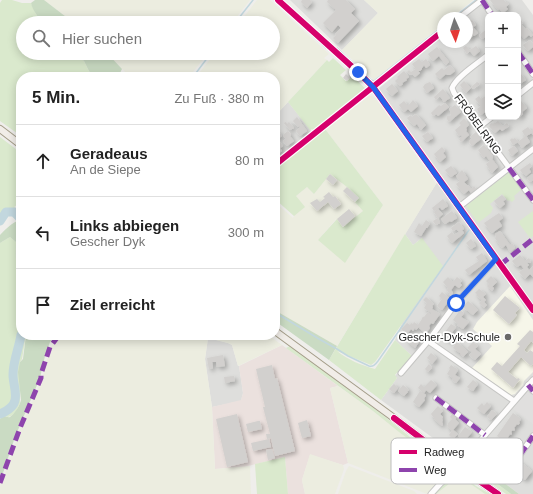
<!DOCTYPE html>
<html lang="de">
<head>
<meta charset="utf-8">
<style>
	body { margin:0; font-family:Arial,sans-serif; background:#f6f6f6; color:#222 }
	.controls { position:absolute; right:12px; top:12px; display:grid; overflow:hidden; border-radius:8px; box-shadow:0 2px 10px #0003 }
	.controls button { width:36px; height:36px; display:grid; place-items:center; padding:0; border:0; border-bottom:1px solid #e0e0e0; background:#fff; color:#222; font:20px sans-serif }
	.compass { position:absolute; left:437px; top:12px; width:36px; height:36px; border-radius:50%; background:#fff; box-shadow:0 2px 10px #0003; rotate:177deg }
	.stop { position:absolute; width:12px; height:12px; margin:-9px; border:3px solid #2563eb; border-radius:50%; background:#fff }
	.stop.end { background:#2563eb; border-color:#fff; box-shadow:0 1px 4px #0008 }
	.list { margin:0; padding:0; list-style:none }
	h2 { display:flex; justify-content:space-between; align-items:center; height:52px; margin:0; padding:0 16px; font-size:17px }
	h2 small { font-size:13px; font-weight:400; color:#767676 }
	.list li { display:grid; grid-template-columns:26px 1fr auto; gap:12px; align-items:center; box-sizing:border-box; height:72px; padding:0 16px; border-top:1px solid #e0e0e0 }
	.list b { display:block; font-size:15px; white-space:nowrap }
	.list p { margin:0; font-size:13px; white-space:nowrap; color:#767676 }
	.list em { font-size:13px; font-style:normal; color:#767676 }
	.icon { flex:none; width:22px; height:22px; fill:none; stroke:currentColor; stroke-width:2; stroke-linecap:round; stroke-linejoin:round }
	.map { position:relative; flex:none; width:533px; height:494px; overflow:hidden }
	.search { position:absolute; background:#fff; box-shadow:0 2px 10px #0003; left:16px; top:16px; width:264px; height:44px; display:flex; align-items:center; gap:10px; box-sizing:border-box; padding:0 14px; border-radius:22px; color:#767676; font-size:15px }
	.panel { position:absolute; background:#fff; box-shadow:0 2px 10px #0003; left:16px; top:72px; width:264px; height:268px; border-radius:16px }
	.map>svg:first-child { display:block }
</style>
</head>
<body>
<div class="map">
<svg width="533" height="494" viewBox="0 0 533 494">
	<defs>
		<filter id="shadow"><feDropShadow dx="2.5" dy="2.5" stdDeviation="2" flood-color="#0004"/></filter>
	</defs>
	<rect width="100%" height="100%" fill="#efeeeb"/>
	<g fill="#dededc" fill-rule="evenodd">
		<path d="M290,0h74l14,13 -36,37z"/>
		<path d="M486,0h36l11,15v479h-14l-20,-15 3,-4 -19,-14 2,-14 -10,-7 -16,17 -78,-57 16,-22 -2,-2 17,-20 -17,-16 8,-19 19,-83 -9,7 -8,-11 31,-50 6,-7 -65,-87 66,-54v6h24v-24h-3zM488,15h30v102h-30z"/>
		<path d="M288,102l24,30 -37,29v-45z"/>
		<path d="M208,338l20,5 4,2 6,21h1l4,27 -2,8 -29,6 -7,-48z"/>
	</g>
	<path fill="#ebe1de" d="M282,345l56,41 -8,2 18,75 -5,2 -33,-10 -8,25 3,14h-17l-3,-37 -41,10 -29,2 -3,-62 29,-7 2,-7 -4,-27z"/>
	<path fill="#f6f6e9" d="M510,286l23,34v52l-9,9 -1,4 -8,9 -4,1 -39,-27 20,-22 -19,-17 4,-7z"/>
	<g fill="#ecede0">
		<path d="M44,0h206l-18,23h-158z"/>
		<path d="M257,0h13l59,54 -5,4 3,2 -52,56v-39h-79l19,-24h58v-30h-34z"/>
		<path d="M364,0h109l-22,18h-8v6l-69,56 -32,-30 36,-37z"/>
		<path d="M107,53h101l-19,24h-59z"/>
		<path d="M369,96h3l4,3 60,85 -99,162 -59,-34v-12l-3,-2v-96l18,16 1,-2 2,-20 11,-9 7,7 16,-20 17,13 12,11 4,13 -20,16 -7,-8 -18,21 27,22 38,-57 -58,-76z"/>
		<path d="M60,335h208l14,10 -44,21 -6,-21 -4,-2 -20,-5 -3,21 7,48 3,62 35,-3 1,28h-251v-8l4,-9 17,-50 21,-48 7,-27 2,-5z"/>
		<path d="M338,386l35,25 26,21 40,30 9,8 -21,24 -79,-31 -18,-75z"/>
		<path d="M310,454l33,11 1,4 -9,25h-30l-3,-14z"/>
		<path d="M349,466l65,25 3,3h-79l8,-23z"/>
		<path d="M459,476l26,18h-49z"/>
	</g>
	<g fill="#dae9cd">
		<path d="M2,0h10l10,3h9l5,11 7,9h-20v30h51l10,8 5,10 4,6h-72v59l-21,-15v-118z"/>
		<path d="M333,58l13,12 -6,5 6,6 6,-5 14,13 -52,42 -2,-2 -2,1 -22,-28 39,-42 2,2z"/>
		<path d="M325,129l58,76 -38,58 -27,-23 19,-21 6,8 20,-16 -8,-9 3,-4 -11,-11 -17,-13 -16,20 -7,-7 -11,9 9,11 -11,9 -19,-17v-30z"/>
		<path d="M0,137l21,16v49l-7,5 7,4v3c-5,-5 -10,-5 -17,-4l-4,7z"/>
		<path d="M509,172l13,17 -8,7 1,3 -3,3 -3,-2 -1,1 -6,-7 -12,10 3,4 -2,5 -13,10 -12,-17z"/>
		<path d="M533,211v25l-3,2 -12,-16z"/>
		<path d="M405,234l8,11 9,-7 21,28 -68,96 -4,3 -34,-14c11,9 24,14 38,18l20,-29 17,16 -17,19 2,3 -16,22 -52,-40z"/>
		<path d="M10,237l6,5c0,11 -2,23 5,31 0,17 1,34 0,50 -1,17 -8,32 -10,49 -1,9 5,19 2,28 -1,6 -7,9 -13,12v-169z"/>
		<path d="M23,335h3l-4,24 -2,3v41l-4,9 -5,4 -3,1 -4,-1 -4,3v-3c27,-11 13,-23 15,-44 1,-8 4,-14 5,-22 2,-5 2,-10 3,-15z"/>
		<path d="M290,346l93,69 32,26 35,26c1,9 -11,16 -18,21l16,-18 -9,-8 -40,-30 -26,-21 -87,-63z"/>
		<path d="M285,457l3,37h-31l-2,-30z"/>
		<path d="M472,465l39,29h-5l-34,-25z"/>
		<path d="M460,474l16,12 14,8h-5l-26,-18 -23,18h-3c8,-7 16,-18 27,-20z"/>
	</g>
	<g fill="#cadbc3">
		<path d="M35,0h9l30,23h-31c-5,-6 -10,-12 -12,-20z"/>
		<path d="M74,53h33l15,16 -4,8h-25l-4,-6 -5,-10z"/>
		<path d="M20,220h1v31l-2,4 2,18c-7,-8 -5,-21 -5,-31l-6,-5 -10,6v-8c6,-6 11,-12 20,-15z"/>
		<path d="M275,298l3,2v12l59,34 -8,14 -54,-39z"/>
		<path d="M26,335h31l-7,7 -5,14 -5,22 -25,59 -15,45v-63l4,-3c2,0 4,2 6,1 5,-3 10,-12 11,-17l-3,-28 2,-10 3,-3z"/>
		<path d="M483,445l2,2 -2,14 19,14 -3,4 20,15h-8l-39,-29 1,-5z"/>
	</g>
	<path fill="#e0dfde" d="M527,393h5l1,2v29l-20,-15z"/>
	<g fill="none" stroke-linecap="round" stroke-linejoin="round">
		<g stroke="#c2d7de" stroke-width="1.5">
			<path d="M294,18l32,30"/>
			<path d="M453,18l23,-18"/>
			<path d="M235,23l18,-23"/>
			<path d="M337,48l34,32 3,1 69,-55"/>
			<path d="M193,77l18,-24"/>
			<path d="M275,311l1,2 43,26 18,10 11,7 21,10c4,1 6,-1 9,-5l91,-131"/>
		</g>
		<g stroke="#c2d7de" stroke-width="9">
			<path d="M0,221l6,-9h8l7,7"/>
			<path d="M0,414c7,-3 14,-7 15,-14 2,-8 -2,-17 -2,-25 0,-14 6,-27 8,-40"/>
		</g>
	</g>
	<g fill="#d2d0ce" filter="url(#shadow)">
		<path d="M302,0h8l2,2 -5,6 -6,-6z"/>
		<path d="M328,0h18l9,9 -4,4 8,8 -21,22 -5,-5 3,-3 -1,-1 6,-6 -3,-3 -6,7 -9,-9 13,-13 -9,-8z"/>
		<path d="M490,0h14l2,3 1,-1 2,2 -3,3 2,2 -5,4 -4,-4 -1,1z"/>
		<path d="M472,20l4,5 -3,2 5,6 -4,3v-1l-6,5 -1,-2v-8l2,-1 -2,-3v-3z"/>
		<path d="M521,20l2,3 -2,1 5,5 1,-1 6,7 -2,2 -2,-2 -5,4 -3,-4 -3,2v-15z"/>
		<path d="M487,29l1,2v4l-6,4 -3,-4z"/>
		<path d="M530,40l3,4v3l-5,4 -5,-6z"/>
		<path d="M466,46l4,4 6,-4 4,5 -6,5 -4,-5 -3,3 -4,-6z"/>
		<path d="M437,47l12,15 -3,3 -7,-9 -6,5 -5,-7z"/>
		<path d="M419,59l3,3 4,-3 4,6 -4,3 -2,-3 -2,3v1l-2,2h-2l2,2 -5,4 -3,-3 -2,1 -3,-3 2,-2 2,2 5,-3 -4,-5z"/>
		<path d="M450,65l5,6 -5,4h-3l-1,-1 -6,5 -5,-5 7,-6 2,2z"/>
		<path d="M404,71l5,6 -3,2 1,1 -5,3 1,1 -3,2 -5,-5 3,-3 -1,-1z"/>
		<path d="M346,74l4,4 -3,3 -4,-3z"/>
		<path d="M521,74l5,6 -8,5v-9z"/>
		<path d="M464,81l7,7 -5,5 -6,-8z"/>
		<path d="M430,82l4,6 -7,5 -4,-6 2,-3z"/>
		<path d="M477,82l3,2 -7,5 -2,-2z"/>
		<path d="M392,84l6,7 -6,5 -6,-7z"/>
		<path d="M443,89l7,9 -6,4 -4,-6 -4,4 -2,-3z"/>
		<path d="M487,95l1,8 -3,2 3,5 -7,5 -4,-6 4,-3 -6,-7 4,-3 2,3z"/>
		<path d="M413,100l5,6 -7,6 -3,-3 -4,3 -5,-7 5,-4 4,5z"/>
		<path d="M521,101l6,7 -5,4 1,2 -5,4v-7h1l-1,-7z"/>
		<path d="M445,103l4,4 -11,9 -2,-2 -3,2 -2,-3 8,-8 2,1z"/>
		<path d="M455,105l6,7 -12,10 -2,-3v-3h3l1,-1 -1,-2 1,-1 -2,-3z"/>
		<path d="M416,114l10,11 -5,5 -4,-6 -3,2 -7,-8 4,-3 1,2z"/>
		<path d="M297,117l10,14 -7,5 -4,-5 4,-4 -1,-1 -1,1 -5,-6z"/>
		<path d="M464,118l5,7 -3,3 1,2 -1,1 3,4 -8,7 -2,-3 3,-2 -1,-2 -2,1 -4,-6 6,-5 -2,-2z"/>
		<path d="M498,121l5,5 4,-3 2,3 -7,5 -2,-2 -5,4 -6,-7h1l-1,-1 3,-2 1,1 2,-2v1z"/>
		<path d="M286,122l1,2 2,-2 5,6 -4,2 -6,-7z"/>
		<path d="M528,127l3,4 2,-1v5l-1,-2 -6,3 4,6 -8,6 -4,-6 -5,3 -3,-5 2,-2 1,1 2,-1 3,4 5,-4 2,-2 -3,-5z"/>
		<path d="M278,131l4,5 -5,3 -2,-3v-2z"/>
		<path d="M288,131l3,4 -1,1 4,5 -7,5 -4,-5 3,-2 -3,-4z"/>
		<path d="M428,132l5,6 -6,4 -5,-6z"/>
		<path d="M476,132l5,7 -9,7 -3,-4 3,-4 -2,-1z"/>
		<path d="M279,141l4,5 -3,2 2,3 -6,4 -1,-2v-6l2,-1 -2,-2z"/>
		<path d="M484,145l8,10 1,3 -1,1 6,8 -6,6 -6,-9 4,-3 -4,-5 -2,2 -6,-8z"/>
		<path d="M514,146l4,5 -6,5 -4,-6z"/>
		<path d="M442,147l3,4 -2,2 3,4 -6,5 -6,-8z"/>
		<path d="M530,163l2,3 -3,3 2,3 -5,4 -2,-2h-1l-3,-4z"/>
		<path d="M451,166l6,7 -6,4 -6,-7z"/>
		<path d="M462,170l6,9 -4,3 3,3h1l3,4 3,-3 2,3 -5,4 -2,-3 -5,4 -8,-10 4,-3 -4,-5z"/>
		<path d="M330,174l7,6 -4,5 -7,-6z"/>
		<path d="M532,174l1,6 -3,2 -3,-4z"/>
		<path d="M347,187l12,11 -4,4 -12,-11z"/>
		<path d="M329,192l4,5 2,-1 6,8 -7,5 -6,-7 -11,9 -7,-8 7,-4 3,3 5,-4 -2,-1z"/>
		<path d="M502,195l4,4 -3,2 2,3 -5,4 -6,-7z"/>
		<path d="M443,199l5,7 -6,4 -2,-3 -6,4 -2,-3z"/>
		<path d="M349,209l6,7 -12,11 -6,-8z"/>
		<path d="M438,209l5,5 -5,4 2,5 -4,2 -3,-4 5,-3 -4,-6z"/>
		<path d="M452,211l5,7 -6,4 -1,-1 -5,3 -4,-5z"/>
		<path d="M499,213l4,5 -4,3 3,5 -10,7 -8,-10z"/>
		<path d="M426,220l4,3 -3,5h-1l-5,8 -7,-4 5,-9 3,3z"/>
		<path d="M459,222l5,7 -2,1 2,3 -12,10 -5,-7 5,-4 2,3 5,-3 -3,-3 -3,2 -2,-3z"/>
		<path d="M500,231l10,14 2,-2 3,5 -5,4 -4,-7 -4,3 -7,-10 1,-1 -1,-3z"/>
		<path d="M471,239l5,7 -5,3 -5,-6z"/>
		<path d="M482,253l5,8 -18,14 -4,-5 14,-9 -3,-4z"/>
		<path d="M520,255l5,6 4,-3 2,4 -1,1 -2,-1 -1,1 2,2 -2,2 2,3 4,-4v11l-3,-3 -5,5 -6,-7 5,-3 -3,-4 -4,2 -5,-6z"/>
		<path d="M491,276l6,6 -5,5 2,1 -2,3 -5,-5 2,-2 -3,-3z"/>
		<path d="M448,277l5,5 4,-5 5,4 -2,2 2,2 -3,3 -4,-3 -1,1 -3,4 2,3 -2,3 -4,-6 1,-2 -5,-6z"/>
		<path d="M479,289l7,5 -3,3 3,3 -2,2 3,3 -3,3 -5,-5 3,-3 -5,-4v-2l-2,-1z"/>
		<path d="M442,292l8,7 -8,11 -5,-4 5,-7 -3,-3z"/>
		<path d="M505,296l15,12 -5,5 2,2 -8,9 -16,-14z"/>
		<path d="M426,297l8,7 -2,2 1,1 -1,2 8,5 -7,10 -2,-1 -2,3 1,2 -3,4 -2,1 -6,-5 1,-1h-1l-3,3 -1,-2 -2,3 -2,-2 -4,5 -6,-5 6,-6 3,2 1,-2 2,1 1,-2 4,3 4,-6v-1l1,-1h1l4,-5 3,2v-1l-7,-5 3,-5 -4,-3z"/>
		<path d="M468,301l10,9 -5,5 -10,-8z"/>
		<path d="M460,310l4,3 -3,4 8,5 -6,7 -6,-4 1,-1 -5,-4z"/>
		<path d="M451,324l5,3 -5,7 4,4 -3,4 -3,-2v1l-7,-5z"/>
		<path d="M530,330l3,2v11l-2,-2 -7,9 3,3 3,-3 3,2v12l-2,2 -10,-9 -13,15 9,7 1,-1 2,1 -7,9 -22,-19 6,-7 5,4 18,-20 -3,-2z"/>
		<path d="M409,335l4,2 2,-2 4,4 -2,2 2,1 -4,6 -9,-8 3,-3 -1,-1z"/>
		<path d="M457,342l11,10 -5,5 -3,-4 -7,-5z"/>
		<path d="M473,342l5,4 -3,3 6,5 -6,6 -6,-5 3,-3 -5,-4z"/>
		<path d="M431,353l6,5 -5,6 -2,-2 1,-1 -4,-3z"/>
		<path d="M223,355l2,11 -8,1 -1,-5h-4l1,6 -4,1 -2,-11z"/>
		<path d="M429,364l3,4 -4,4 -3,-3z"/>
		<path d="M272,365l3,14 2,-1 18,73 -20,5 -4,-18 -4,1 -1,-5h4l-7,-27h2l-9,-38z"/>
		<path d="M451,365l7,5 -3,5 5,3 -4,5 -4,-3 1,-2 -6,-4 3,-5 -1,-1z"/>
		<path d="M234,376l1,5 -10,2 -1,-6z"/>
		<path d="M431,380l6,5 -7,8 -4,-3 -2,3 -6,-5 3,-4 3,3z"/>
		<path d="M473,380l5,4 -5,7 -6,-4z"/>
		<path d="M394,384l4,4 -4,5 -5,-4z"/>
		<path d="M403,385l6,5 -2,2h1l-4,4 -6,-5z"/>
		<path d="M420,391l6,4 -2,4 1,1 -6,7 -6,-5z"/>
		<path d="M487,402l4,4 -7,8 -7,-6 5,-5 2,3z"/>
		<path d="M438,406l5,5 -3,3 3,3 -1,2 1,1 -1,2 1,2 -1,2 -8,-7v-1l-3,-4z"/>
		<path d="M492,410l5,4 -6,6 -4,-3z"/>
		<path d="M453,413l4,4 -2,2 4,4 -6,7 5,4 -5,5 -4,-4 3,-4 -5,-5 1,-2h-1l5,-5 -2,-2z"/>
		<path d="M513,413l8,6 -2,3 1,1 -2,2 -1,-1 -3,4 1,1 -1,2 -1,-1 -2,2 1,1 -1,2 -1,-1 -3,5h1l-2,2h-1v1l-8,-6z"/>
		<path d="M237,414l11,48 -21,5 -11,-48z"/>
		<path d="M307,420l4,16 -9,2 -4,-15z"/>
		<path d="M258,421h2l2,8 -14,3 -2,-8z"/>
		<path d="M465,427l7,5 -5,6h-1l-2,2 -6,-4z"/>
		<path d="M269,439l2,8 -18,4 -2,-8z"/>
		<path d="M272,449l3,9 -7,2 -2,-10z"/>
		<path d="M518,460l14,11 -7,9 -14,-10z"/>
	</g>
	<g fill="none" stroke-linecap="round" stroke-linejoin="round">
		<g stroke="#c5c5c3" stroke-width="7">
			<g id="minor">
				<path d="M278,0l80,72 15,15 160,223"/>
				<path d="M482,0l10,15"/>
				<path d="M459,18l23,-18"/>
				<path d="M518,52l15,22"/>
				<path d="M488,55c-10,8 -32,22 -36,33l2,5 79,107"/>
				<path d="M518,95l15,-12"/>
				<path d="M479,127l13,-10"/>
				<path d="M275,165l168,-134"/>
				<path d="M459,207l74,-58"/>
				<path d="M429,340l2,3 83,58"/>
				<path d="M401,373l28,-33 27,-37 40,-44"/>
				<path d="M528,385l5,6"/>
				<path d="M436,398l49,37"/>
				<path d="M520,455l13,-19"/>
				<path d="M431,494l10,-11 15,-12 29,-36 48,-55"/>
			</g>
		</g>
		<g stroke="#a49d89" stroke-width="8">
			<g id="major">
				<path d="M0,129l21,16"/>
				<path d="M275,331l119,87 65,49 39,27"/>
			</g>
		</g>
		<use href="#minor" stroke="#fdfcfc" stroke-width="5"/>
		<use href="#major" stroke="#f1ede8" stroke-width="6"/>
		<g stroke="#8e44ad" stroke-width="5" stroke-dasharray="10 5" stroke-linecap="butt">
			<path d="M482,0l10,15"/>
			<path d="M518,52l15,22"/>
			<path d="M509,168l24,32"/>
			<path d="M500,265l33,-26"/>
			<path d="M528,385l5,6"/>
			<path d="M436,398l49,37"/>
			<path d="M520,455l13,-19"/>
			<path d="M0,483l20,-55 21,-50v-4l9,-27 9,-12"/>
		</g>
		<g stroke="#fff" stroke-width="8">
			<g id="cycleway">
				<path d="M278,0l80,72 15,15 160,223"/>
				<path d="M275,165l168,-134"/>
				<path d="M394,418l65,49 39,27"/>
			</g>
		</g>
		<use href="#cycleway" stroke="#d6006c" stroke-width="6"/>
	</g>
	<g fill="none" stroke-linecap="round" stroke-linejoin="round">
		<path stroke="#2563eb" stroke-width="5" d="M358,72l15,15 123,172 -40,44"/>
	</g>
	<circle fill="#6a6968" stroke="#fff" stroke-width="1.5" cx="508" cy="337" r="4"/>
	<g text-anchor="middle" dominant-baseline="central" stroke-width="3.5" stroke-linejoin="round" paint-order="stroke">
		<g font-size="11" fill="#222" stroke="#fff">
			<text transform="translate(478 124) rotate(54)">FRÖBELRING</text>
		</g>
		<g font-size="11" fill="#222" stroke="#fff" text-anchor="end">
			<text x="500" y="337">Gescher-Dyk-Schule</text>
		</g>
	</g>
	<rect x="391" y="438" width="132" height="46" rx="6" fill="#fff" stroke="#bdbdbd" stroke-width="1"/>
	<rect x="399" y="450" width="18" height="4" fill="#d6006c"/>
	<rect x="399" y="468" width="18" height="4" fill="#8e44ad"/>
	<g font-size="11" fill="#222">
		<text x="424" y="456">Radweg</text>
		<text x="424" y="474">Weg</text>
	</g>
</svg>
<div class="controls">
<button>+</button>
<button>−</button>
<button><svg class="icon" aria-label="layers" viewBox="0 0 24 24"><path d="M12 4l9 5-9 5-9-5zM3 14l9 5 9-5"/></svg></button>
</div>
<svg class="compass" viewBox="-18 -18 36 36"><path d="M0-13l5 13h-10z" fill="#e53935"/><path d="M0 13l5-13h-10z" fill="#767676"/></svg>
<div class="stop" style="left:456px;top:303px"></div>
<div class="stop end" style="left:358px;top:72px"></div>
<div class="search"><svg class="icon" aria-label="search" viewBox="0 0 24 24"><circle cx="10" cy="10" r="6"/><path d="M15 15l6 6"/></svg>Hier suchen</div>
<section class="panel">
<h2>5 Min.<small>Zu Fuß · 380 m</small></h2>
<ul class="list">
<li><svg class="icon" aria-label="ahead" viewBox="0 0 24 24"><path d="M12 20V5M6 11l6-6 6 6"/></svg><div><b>Geradeaus</b><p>An de Siepe</p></div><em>80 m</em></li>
<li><svg class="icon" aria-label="left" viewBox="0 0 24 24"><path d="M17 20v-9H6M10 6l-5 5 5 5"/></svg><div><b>Links abbiegen</b><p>Gescher Dyk</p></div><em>300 m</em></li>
<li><svg class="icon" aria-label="arrive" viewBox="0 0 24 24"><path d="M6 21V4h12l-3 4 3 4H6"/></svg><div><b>Ziel erreicht</b></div></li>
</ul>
</section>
</div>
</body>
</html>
